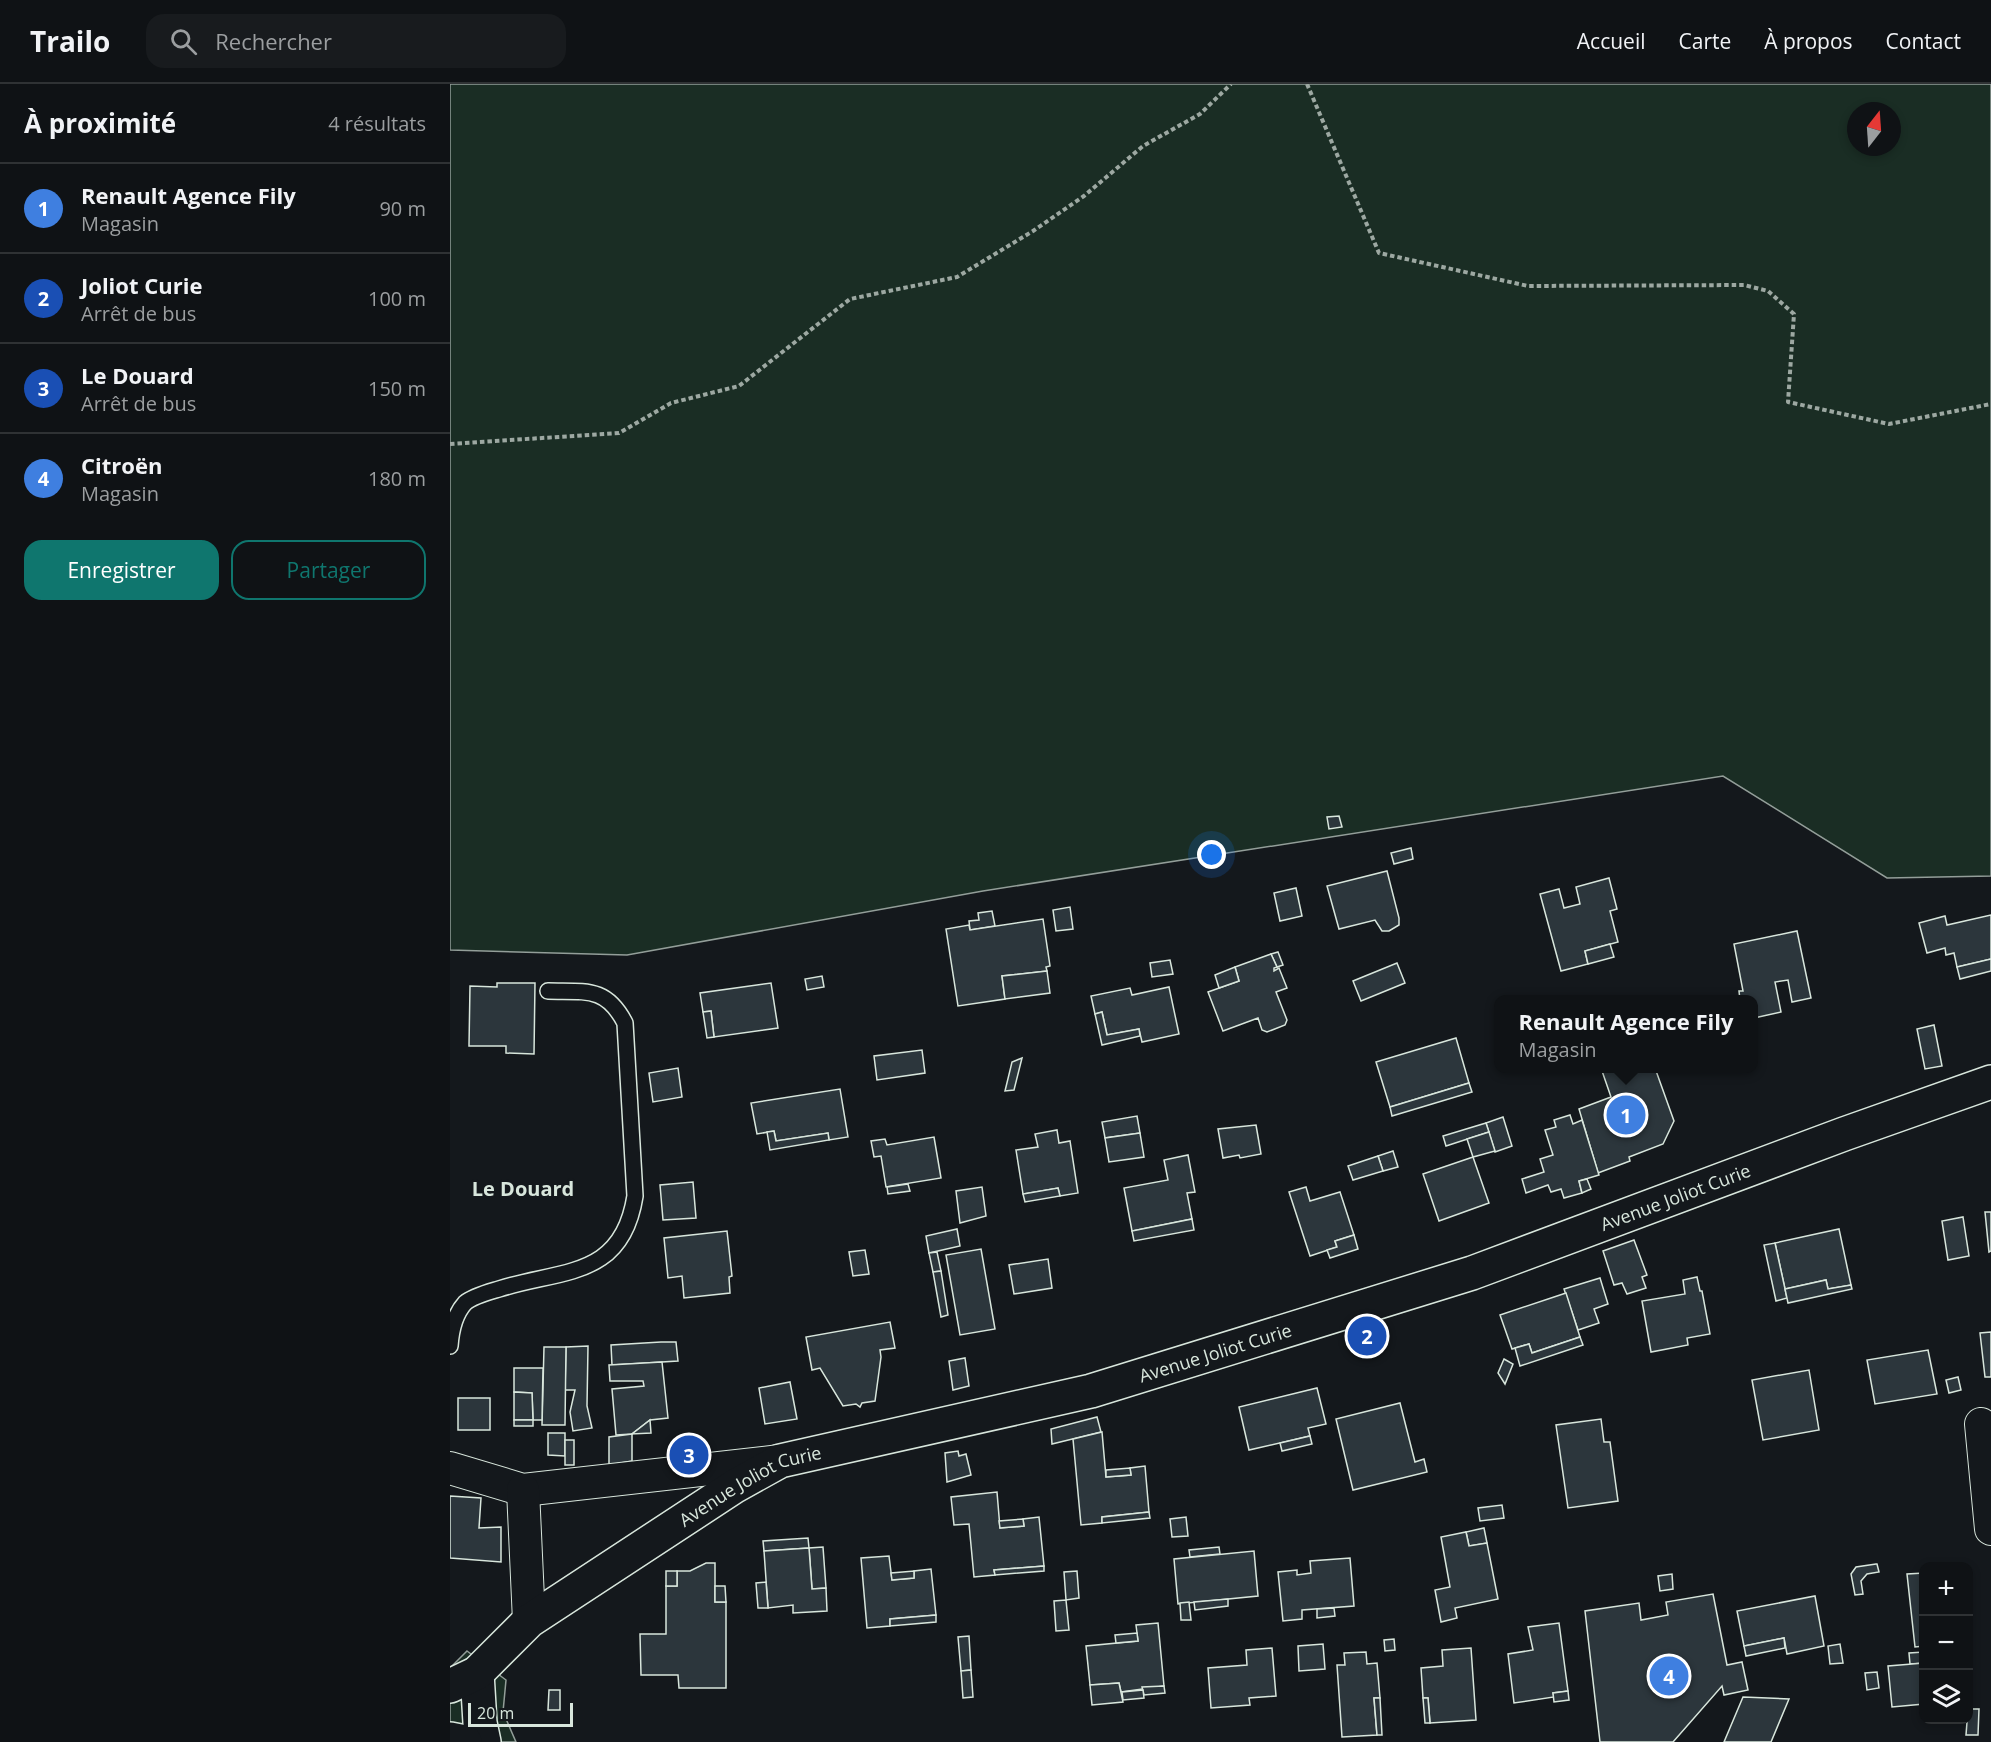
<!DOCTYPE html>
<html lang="fr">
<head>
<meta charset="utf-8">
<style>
	body { margin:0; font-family:"Open Sans",sans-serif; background:#181b1e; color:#f1f3f6 }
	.controls { position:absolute; right:18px; bottom:18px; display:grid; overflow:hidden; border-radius:12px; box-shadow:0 3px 9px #0003 }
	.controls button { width:54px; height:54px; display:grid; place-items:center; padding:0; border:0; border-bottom:2px solid #2f3234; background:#0f1215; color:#f1f3f6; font:30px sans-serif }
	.compass { position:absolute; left:1397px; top:18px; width:54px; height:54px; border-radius:50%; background:#0f1215; box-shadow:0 3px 9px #0003; rotate:17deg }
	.scale { position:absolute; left:18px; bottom:15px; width:105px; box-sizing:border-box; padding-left:6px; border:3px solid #d8e6dc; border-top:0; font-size:16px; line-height:21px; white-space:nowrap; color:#d8e6dc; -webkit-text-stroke:4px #14181c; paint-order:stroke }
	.you { position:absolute; left:762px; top:771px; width:21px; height:21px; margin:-15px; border:4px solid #fff; border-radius:50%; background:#1a73e8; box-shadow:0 0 0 9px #1a73e833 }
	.badge { display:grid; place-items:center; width:39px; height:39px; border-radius:50%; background:#0f766e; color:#fff; font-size:20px; font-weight:700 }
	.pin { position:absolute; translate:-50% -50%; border:3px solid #fff; box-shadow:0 2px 6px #0006 }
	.popup { position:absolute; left:1044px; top:911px; width:264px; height:78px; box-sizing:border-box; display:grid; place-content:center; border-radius:12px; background:#0f1215; filter:drop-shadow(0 2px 4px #0005); font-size:20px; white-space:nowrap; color:#9b9ea0 }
	.popup b { font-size:22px; color:#f1f3f6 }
	.popup::after { content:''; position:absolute; left:50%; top:100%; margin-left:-12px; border:12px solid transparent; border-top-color:#0f1215 }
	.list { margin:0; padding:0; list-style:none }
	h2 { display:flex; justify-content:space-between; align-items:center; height:78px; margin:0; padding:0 24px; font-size:26px }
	h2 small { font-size:20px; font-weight:400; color:#9b9ea0 }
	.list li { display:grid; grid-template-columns:39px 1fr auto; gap:18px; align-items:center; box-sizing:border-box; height:90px; padding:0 24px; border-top:2px solid #2f3234 }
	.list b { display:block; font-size:22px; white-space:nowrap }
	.list p { margin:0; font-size:20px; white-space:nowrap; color:#9b9ea0 }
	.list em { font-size:20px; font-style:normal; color:#9b9ea0 }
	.actions { display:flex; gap:12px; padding:18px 24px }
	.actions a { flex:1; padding:14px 0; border:2px solid #0f766e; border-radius:18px; text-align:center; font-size:21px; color:#0f766e }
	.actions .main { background:#0f766e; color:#fff }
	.icon { flex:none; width:33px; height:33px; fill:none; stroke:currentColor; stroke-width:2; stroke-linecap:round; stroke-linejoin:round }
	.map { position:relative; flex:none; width:1541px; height:1658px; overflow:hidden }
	header { display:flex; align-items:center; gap:36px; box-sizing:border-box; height:84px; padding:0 30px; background:#0f1215; border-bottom:2px solid #2f3234 }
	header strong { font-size:28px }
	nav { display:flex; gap:33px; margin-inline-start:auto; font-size:21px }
	.search { width:420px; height:54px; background:#181b1e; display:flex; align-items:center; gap:15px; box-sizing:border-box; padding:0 21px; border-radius:18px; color:#9b9ea0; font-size:22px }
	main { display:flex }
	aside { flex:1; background:#0f1215 }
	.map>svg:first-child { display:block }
</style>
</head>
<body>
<header>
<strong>Trailo</strong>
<div class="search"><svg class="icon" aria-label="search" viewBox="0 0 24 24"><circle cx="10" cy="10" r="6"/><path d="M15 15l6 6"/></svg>Rechercher</div>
<nav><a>Accueil</a><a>Carte</a><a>À propos</a><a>Contact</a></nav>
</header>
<main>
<aside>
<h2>À proximité<small>4 résultats</small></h2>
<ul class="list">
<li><span class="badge" style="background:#3f7fe0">1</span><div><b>Renault Agence Fily</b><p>Magasin</p></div><em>90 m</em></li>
<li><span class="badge" style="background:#1a4fb4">2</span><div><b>Joliot Curie</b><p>Arrêt de bus</p></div><em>100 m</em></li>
<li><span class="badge" style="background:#1a4fb4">3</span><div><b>Le Douard</b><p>Arrêt de bus</p></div><em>150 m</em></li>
<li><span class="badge" style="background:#3f7fe0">4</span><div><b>Citroën</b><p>Magasin</p></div><em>180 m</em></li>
</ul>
<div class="actions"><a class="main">Enregistrer</a><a>Partager</a></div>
</aside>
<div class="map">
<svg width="1541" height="1658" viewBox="0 0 1541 1658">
	<rect width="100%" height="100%" fill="#14181c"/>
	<g fill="#1a2d24" stroke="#939e99" stroke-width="1.5" fill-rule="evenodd">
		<path d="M0,0h1541v792l-104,2 -164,-102 -740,115 -356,64 -177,-5zM1406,27h36v36h-36z"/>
		<path d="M17,1567l39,29 -3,32 13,30h-66v-74z"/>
	</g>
	<g fill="#2c363c" stroke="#d8e6dc" stroke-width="1.5">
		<path d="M889,732l3,11 -13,2 -2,-12z"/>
		<path d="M961,764l2,11 -19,5 -3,-11z"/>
		<path d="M937,787l12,47v7l-10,6h-7l-7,-11 -36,9 -12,-43z"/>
		<path d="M1159,794l8,31 -7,2 8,31 -33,9 3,13 -27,7 -21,-77 19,-5 5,19 16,-4 -4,-17z"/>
		<path d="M846,804l6,28 -22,5 -6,-28z"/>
		<path d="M620,823l3,22 -17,2 -3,-21z"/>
		<path d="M542,827l3,15 -25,4 -1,-9 10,-1 -1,-7z"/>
		<path d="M1541,831v44l-34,8 -3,-14 -8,2 -1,-7 -18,5 -8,-30 26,-7 2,9z"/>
		<path d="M593,835l7,47 -4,1 1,4 -45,5 3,23 -47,7 -12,-77 23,-4 1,5z"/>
		<path d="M1347,847l14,67 -19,4 -4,-22 -13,2 6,30 -27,6v-18h-14l-1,-9h4l-9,-47z"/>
		<path d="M1160,860l4,13 -26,7 -3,-13z"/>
		<path d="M828,868l5,13 -6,2 -6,-13z"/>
		<path d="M821,870l6,13 -3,1v3l5,-3 8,20 -11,4 11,28 -2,5 -18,7 -5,-2 -4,-12 -35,13 -15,-39 31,-11 -4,-14z"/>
		<path d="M1541,875v12l-31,8 -3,-12z"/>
		<path d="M720,876l3,14 -21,3 -2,-14z"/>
		<path d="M947,879l8,20 -44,18 -8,-20z"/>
		<path d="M785,883l4,14 -20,7 -4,-13z"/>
		<path d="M597,887l3,22 -45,6 -3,-23z"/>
		<path d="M372,892l2,11 -17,3 -2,-11z"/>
		<path d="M47,899h38l-1,71 -28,-1v-7h-37l1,-60 27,1z"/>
		<path d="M321,899l7,45 -64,9 -3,-26 -8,1 -3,-19z"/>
		<path d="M719,903l10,47 -37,8 -3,-13 -32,6 -5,-23 -7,2 -4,-18 39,-8 2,7z"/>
		<path d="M261,927l3,26 -7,1 -4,-26z"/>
		<path d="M652,928l5,23 32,-6 1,7 -38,9 -7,-31z"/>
		<path d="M1484,941l8,41 -17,3 -8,-40z"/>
		<path d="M1006,954l13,45 -79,24 -14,-45z"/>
		<path d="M472,966l3,23 -48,7 -3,-24z"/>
		<path d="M572,974l-8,32 -9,1 7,-29z"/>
		<path d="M228,984l4,29 -29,5 -4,-29z"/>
		<path d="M1151,984h54l19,53 -11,23 -34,13 1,4 -32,12 -19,-64 32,-12z"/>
		<path d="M1019,999l3,9 -80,24 -2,-9z"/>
		<path d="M390,1005l8,48 -19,3 -1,-7 -52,8 -2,-10 -17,3 -6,-31z"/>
		<path d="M1120,1031l3,9 9,-4 17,55 -20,6 3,12 -18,5 -3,-9 -10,3 -3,-7 -22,8 -4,-14 22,-7 -4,-13 13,-4 -8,-25 11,-3 -2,-7z"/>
		<path d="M687,1032l3,17 -35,5 -3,-16z"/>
		<path d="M1053,1033l9,29 -17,6 -9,-29z"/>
		<path d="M1036,1039l3,9 -43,14 -3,-10z"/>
		<path d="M806,1041l5,29 -21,4 -1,-3 -16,3 -5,-29z"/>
		<path d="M607,1046l2,13 11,-2 8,52 -18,3 -2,-8 -35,6 -7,-44 22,-3 -3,-13z"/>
		<path d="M324,1047l2,10 52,-8 1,7 -59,10 -3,-18z"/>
		<path d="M1039,1048l6,19 -22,6 -6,-18z"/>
		<path d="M690,1049l4,24 -35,5 -4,-24z"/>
		<path d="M484,1053l7,41 -55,9 -5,-31 -7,1 -3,-16 14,-2 2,6z"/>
		<path d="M943,1067l5,16 -15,4 -5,-15z"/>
		<path d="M738,1071l7,37 -8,1 5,26 -60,12 -8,-43 44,-8 -4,-20z"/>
		<path d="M928,1072l5,15 -30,9 -5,-14z"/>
		<path d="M1023,1073l16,46 -50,18 -16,-47z"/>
		<path d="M1137,1095l4,10 -9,4 -3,-12z"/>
		<path d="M243,1098l3,36 -33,2 -3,-35z"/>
		<path d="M458,1100l2,7 -22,3 -1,-7z"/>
		<path d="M532,1103l4,29 -26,7 -4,-32z"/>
		<path d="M856,1103l4,14 30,-9 14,43 -19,6 2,6 -27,9 -21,-64z"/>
		<path d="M608,1104l2,8 -35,6 -2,-8z"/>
		<path d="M1535,1128h6v39l-2,1z"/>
		<path d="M1513,1133l6,39 -21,4 -6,-39z"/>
		<path d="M742,1135l2,11 -60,11 -2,-10z"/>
		<path d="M507,1145l3,17 -31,7 -3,-17z"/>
		<path d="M1389,1145l12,56 -23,4 -2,-9 -41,9 -10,-46z"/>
		<path d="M277,1147l5,45 -3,1 1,16 -46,5 -2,-22 -14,2 -4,-40z"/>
		<path d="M904,1151l4,14 -28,9 -3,-8 10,-3 -2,-6z"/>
		<path d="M1184,1156l13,35 -5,2 4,11 -19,6 -5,-11 -8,2 -11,-34z"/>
		<path d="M1325,1159l12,55 -11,3 -12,-56z"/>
		<path d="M531,1165l14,80 -35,6 -14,-80z"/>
		<path d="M415,1166l4,24 -16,2 -4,-24z"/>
		<path d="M487,1168l4,19 -8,1 -4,-19z"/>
		<path d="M598,1175l4,29 -38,6 -5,-29z"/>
		<path d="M491,1187l7,44 -7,2 -8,-45z"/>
		<path d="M1247,1193l3,14h2l8,43 -23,4 1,7 -37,7 -9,-51 43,-7 -2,-14z"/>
		<path d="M1150,1194l8,26 -14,5 5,14 -21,7 -14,-41z"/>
		<path d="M1376,1196l2,9 23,-4 1,4 -64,14 -3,-14z"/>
		<path d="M1116,1209l14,44 -48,16 -3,-9 -17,5 -12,-34z"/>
		<path d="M440,1238l5,26 -15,2 1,7 -6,44 -13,2 -2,4 -4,-3 -13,2 -23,-38 -8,2 -6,-33z"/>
		<path d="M923,1245l3,8 -19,5 -3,-8z"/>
		<path d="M1541,1248v45h-6l-5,-44z"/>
		<path d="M1130,1253l3,8 -63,21 -5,-18 14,-4 3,9z"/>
		<path d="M211,1258h15l2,19 -66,4 -1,-20z"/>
		<path d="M138,1262l-1,60 5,22 -19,3 -3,-19 5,-22h-10l1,-43z"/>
		<path d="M94,1263h22l-1,78h-23z"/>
		<path d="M1478,1266l9,44 -62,10 -8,-44z"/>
		<path d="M515,1274l4,28 -16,4 -4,-29z"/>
		<path d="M1054,1275l9,5 -8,20 -7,-11z"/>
		<path d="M212,1278l6,56 -18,2 -18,14 -16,1 -4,-46 32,-3 -1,-5h-33l-1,-16z"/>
		<path d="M64,1284h29l-1,52h-9l-1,-27 -18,-1z"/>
		<path d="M1359,1286l10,60 -56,10 -11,-60z"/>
		<path d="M1508,1293l3,13 -12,3 -3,-13z"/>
		<path d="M340,1298l7,37 -32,5 -6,-36z"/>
		<path d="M867,1304l9,36 -18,4 2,8 -61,14 -10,-43z"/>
		<path d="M64,1308l18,1 1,27h-19z"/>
		<rect x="8" y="1314" width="32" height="32"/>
		<path d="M950,1319l15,59 9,-3 3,13 -74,18 -17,-71z"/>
		<path d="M647,1333l4,15 -49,12 -1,-15z"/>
		<path d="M1151,1335l3,23h6l8,59 -50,7 -12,-83z"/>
		<rect x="64" y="1336" width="19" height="6"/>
		<path d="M200,1336l1,13 -19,1z"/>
		<path d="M652,1348l4,45 25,-2 -1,-7 15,-2 4,46 -47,5v6l-21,2 -8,-86z"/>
		<path d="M98,1349h17v23l-17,-1z"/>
		<path d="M182,1350v27l-23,4v-28z"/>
		<path d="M860,1352l2,8 -30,7 -2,-8z"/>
		<rect x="115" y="1356" width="9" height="25"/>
		<path d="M508,1367l1,5 7,-2 5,21 -24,7 -2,-29z"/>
		<path d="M680,1384l1,7 -25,2v-7z"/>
		<path d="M547,1408l3,36 24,-2 -1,-7 16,-2 5,49 -50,4 1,5 -21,2 -5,-53 -15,1 -3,-28z"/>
		<path d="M0,1412l31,2 -2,30 22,-1v35l-51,-4z"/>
		<path d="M1052,1421l2,13 -24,3 -2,-13z"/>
		<path d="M699,1428l1,6 -48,5v-6z"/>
		<path d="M736,1433l2,19 -16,1 -2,-18z"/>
		<path d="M573,1435l1,7 -24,2 -1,-7z"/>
		<path d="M1034,1444l3,15 -18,3 -3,-14z"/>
		<path d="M1016,1448l3,14 18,-3 11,56 -43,9 2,10 -16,4 -6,-32 15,-3 -9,-50z"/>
		<path d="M358,1454l1,10 -45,3 -1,-10z"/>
		<path d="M373,1463l3,41 -14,1 -3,-41z"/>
		<path d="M769,1463l1,7 -30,3 -1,-7z"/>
		<path d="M359,1464l3,41 14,-1 1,23 -34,2v-8l-25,3 -4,-57z"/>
		<path d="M804,1467l4,45 -80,8 -4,-45z"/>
		<path d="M439,1472l3,24 22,-2v-7l17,-2 5,46 -46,4v7l-23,2 -6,-70z"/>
		<path d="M900,1474l4,48 -52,4v9l-19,2 -5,-49 19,-2v5l14,-2 -1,-12z"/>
		<path d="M256,1479h9v39h11v86h-47l-1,-13h-37l-1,-41h26v-48h11v-15h13z"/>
		<path d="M1426,1480h1l2,8 -12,2 -6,7 2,13 -8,1 -4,-21 5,-7z"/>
		<path d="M594,1482v5l-49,4 -1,-5z"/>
		<rect x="216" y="1487" width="11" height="15"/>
		<path d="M464,1487v7l-22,2 -1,-7z"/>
		<path d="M627,1487l2,27 -13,2 -2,-28z"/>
		<path d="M1474,1489v73l-9,1 -8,-73z"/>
		<path d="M1222,1490l1,15 -13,2 -2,-15z"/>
		<path d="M316,1498l2,26h-10l-2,-25z"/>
		<path d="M265,1502h10l1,16h-11z"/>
		<path d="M1263,1510l14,71 15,-3 6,28 -24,5 -2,-9 -49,56h-73l-15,-131 54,-8 2,17 27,-5 -2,-13z"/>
		<path d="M1365,1512l9,50 -37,8 -3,-16 -40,8 -7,-35z"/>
		<path d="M778,1515v7l-33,4 -1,-8z"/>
		<path d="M616,1516l3,30 -13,1 -2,-30z"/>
		<path d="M739,1518l2,18h-10l-1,-17z"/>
		<path d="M884,1524l1,8 -18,2v-9z"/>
		<path d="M486,1531v7l-46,4v-7z"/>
		<path d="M708,1539l6,63 -43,6 -2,-9 -29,2 -4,-39 52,-5 -2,-16z"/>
		<path d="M1109,1539l9,68 -15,2 1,4 -40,6 -6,-49 25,-4 -5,-23z"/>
		<path d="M687,1549l1,8 -22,2 -1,-8z"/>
		<path d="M519,1552l2,34 -10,1 -3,-34z"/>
		<path d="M1334,1554l1,10 -39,8 -2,-10z"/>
		<path d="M944,1555l1,11 -10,1 -1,-11z"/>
		<path d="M873,1560l2,25 -26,2 -1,-25z"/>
		<path d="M1390,1560l3,19 -13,1 -2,-18z"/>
		<path d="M822,1564l4,48 -27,2 1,7 -39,3 -3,-40 39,-3 -1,-15z"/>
		<path d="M1021,1564l5,72 -46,3 -2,-25h-5l-2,-30 22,-2 -1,-16z"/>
		<path d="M916,1568l1,12 10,-1 3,35h-6l3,37 -35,2 -5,-72h8l-1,-12z"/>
		<path d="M1474,1568v11l-14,1 -1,-11z"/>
		<path d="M1474,1579v41l-32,3 -4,-41z"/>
		<path d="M521,1586l2,27 -10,1 -2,-27z"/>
		<path d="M1427,1588l2,16 -12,2 -2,-17z"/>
		<path d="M669,1599l4,19 -31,3 -2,-20z"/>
		<path d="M714,1602l1,7 -21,2 -2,-8z"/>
		<path d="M99,1606h11v20h-12z"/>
		<path d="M693,1606l1,8 -21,2 -1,-8z"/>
		<path d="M1118,1607l1,9 -15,2 -1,-9z"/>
		<path d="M1293,1613l46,2 -18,43h-47z"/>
		<path d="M924,1614h6l2,37h-5z"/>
		<path d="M973,1614h5l2,25h-5z"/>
		<path d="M1518,1625h11l-1,26h-12z"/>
	</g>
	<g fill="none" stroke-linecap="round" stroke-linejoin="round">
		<g stroke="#d8e6dc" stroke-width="18">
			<path id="service" d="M0,1262c1,-14 5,-32 15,-43 8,-7 24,-11 34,-14 63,-20 123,-10 136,-93l-10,-173c-19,-37 -40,-31 -77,-32"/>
		</g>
		<g stroke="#d8e6dc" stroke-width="34">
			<g id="minor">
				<path d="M1531,1340l10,105"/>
				<path d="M0,1384l73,22 257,-29"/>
				<path d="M73,1406l6,131"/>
			</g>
		</g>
		<g stroke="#d8e6dc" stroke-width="36">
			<g id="tertiary">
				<path d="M27,1589l3,50 4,19"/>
				<path id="s1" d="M0,1602l27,-13 52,-52 206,-135 45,-25 311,-70 381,-118 372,-139 147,-52"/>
			</g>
		</g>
		<g stroke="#d8e6dc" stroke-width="36">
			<path id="primary" d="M0,1655l15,3"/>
		</g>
		<g stroke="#9da8a2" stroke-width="4" stroke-dasharray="4.5 3" stroke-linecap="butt">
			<path d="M857,0l72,169 149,33 216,-1 24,6 26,23 -6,88 101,22 102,-20"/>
			<path d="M0,360l169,-11 52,-30 68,-17 111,-87 107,-22 76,-46 51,-35 59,-50 57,-32 31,-30"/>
		</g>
		<use href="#service" stroke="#14181c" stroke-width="15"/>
		<use href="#minor" stroke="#14181c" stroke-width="32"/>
		<use href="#tertiary" stroke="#14181c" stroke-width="33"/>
		<use href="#primary" stroke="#14181c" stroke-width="33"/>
	</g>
	<g text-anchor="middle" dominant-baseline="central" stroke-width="4.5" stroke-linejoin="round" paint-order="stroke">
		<g font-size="18" fill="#d8e6dc" stroke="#14181c">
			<text stroke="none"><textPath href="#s1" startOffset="1336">Avenue Joliot Curie</textPath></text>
			<text stroke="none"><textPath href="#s1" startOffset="850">Avenue Joliot Curie</textPath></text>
			<text stroke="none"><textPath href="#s1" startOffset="364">Avenue Joliot Curie</textPath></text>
		</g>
		<g font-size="20" font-weight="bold" fill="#d8e6dc" stroke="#14181c">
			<text x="73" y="1104">Le Douard</text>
		</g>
	</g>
</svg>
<div class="controls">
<button>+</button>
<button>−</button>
<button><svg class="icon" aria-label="layers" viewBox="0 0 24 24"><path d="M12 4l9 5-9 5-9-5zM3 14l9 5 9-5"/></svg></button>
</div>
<svg class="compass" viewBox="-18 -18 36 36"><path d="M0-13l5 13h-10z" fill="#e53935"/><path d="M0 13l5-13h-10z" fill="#9b9ea0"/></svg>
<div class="scale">20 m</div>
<div class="you"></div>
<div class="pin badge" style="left:1176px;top:1031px;background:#3f7fe0">1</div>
<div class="popup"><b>Renault Agence Fily</b>Magasin</div>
<div class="pin badge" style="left:917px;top:1252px;background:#1a4fb4">2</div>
<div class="pin badge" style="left:239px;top:1371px;background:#1a4fb4">3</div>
<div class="pin badge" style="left:1219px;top:1592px;background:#3f7fe0">4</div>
</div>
</main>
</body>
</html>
